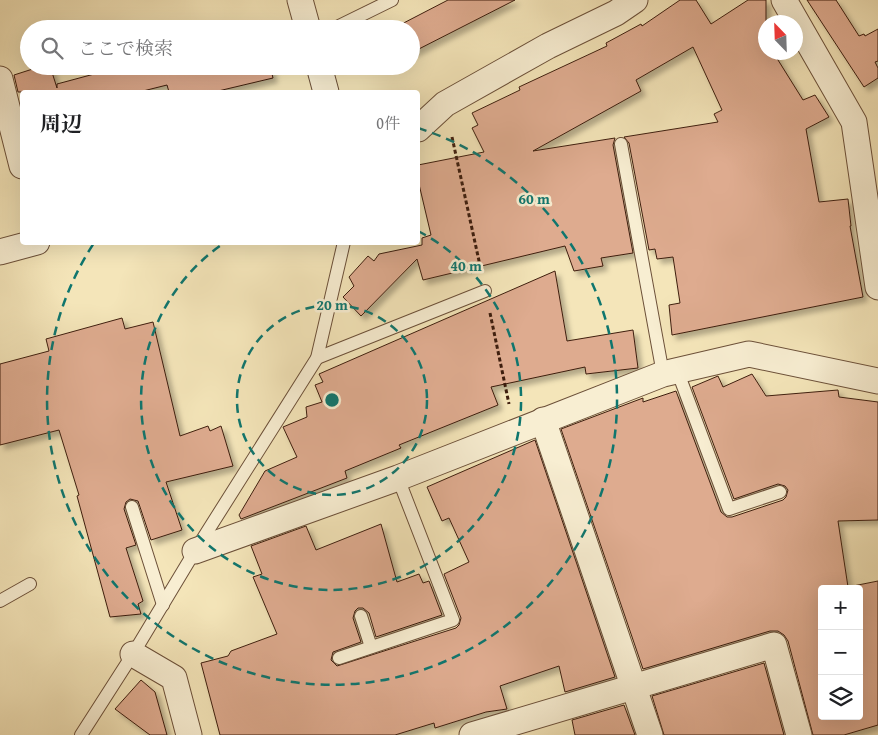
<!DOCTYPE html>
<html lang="ja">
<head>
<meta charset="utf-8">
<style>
	body { margin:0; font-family:"Gentium Book Plus","Noto Serif JP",serif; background:#f6f6f6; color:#202124 }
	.controls { position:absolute; right:15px; bottom:15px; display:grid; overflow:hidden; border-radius:5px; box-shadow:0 5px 20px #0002 }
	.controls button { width:45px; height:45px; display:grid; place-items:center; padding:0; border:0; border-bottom:1px solid #e0e0e0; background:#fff; color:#202124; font:25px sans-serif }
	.compass { position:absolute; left:758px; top:15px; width:45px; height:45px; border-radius:50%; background:#fff; box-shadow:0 5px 20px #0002; rotate:337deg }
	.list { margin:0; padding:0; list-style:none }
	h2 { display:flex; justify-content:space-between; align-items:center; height:65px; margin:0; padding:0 20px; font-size:21px }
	h2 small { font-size:16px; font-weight:400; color:#757577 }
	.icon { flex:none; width:28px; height:28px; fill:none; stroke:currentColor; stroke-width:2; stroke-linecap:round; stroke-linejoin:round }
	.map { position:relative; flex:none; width:878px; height:735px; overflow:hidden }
	.search { position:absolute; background:#fff; box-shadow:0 5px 20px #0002; left:20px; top:20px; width:400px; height:55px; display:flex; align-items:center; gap:12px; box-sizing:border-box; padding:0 18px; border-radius:28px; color:#757577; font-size:19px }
	.panel { position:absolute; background:#fff; box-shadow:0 5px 20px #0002; left:20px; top:90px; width:400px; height:155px; border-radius:5px }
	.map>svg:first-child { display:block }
</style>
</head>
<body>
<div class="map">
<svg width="878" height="735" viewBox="0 0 878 735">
	<defs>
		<filter id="shadow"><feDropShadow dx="4.5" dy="4.5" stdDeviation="2.5" flood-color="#0004"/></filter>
	</defs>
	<rect width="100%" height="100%" fill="#f4e5b9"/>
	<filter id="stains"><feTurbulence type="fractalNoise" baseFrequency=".004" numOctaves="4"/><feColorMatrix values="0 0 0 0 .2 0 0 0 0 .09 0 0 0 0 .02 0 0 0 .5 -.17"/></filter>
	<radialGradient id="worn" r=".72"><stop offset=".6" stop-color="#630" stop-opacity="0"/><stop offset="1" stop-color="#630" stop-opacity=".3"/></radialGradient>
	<g fill="#deab8f" stroke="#3e1e0e" fill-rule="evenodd" filter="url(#shadow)">
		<path d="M448,0h67l-104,53v-24h-19z"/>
		<path d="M680,0h16l15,24 37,-24h18v52h7l30,48 12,-5 14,22 -23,12 13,73 29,-3 3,27h-1l13,71 -191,38 -3,-30 11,-2 -7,-46 -16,2 -2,-10 -6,1 -20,-107 -5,-6 94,-15 -4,-8 8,-4 -29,-63 -57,33 5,11 -108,60 82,-13 -2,7 20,108 -32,5 2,8 -29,5 -9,-25 -142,34 -6,-21 -56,57 -18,-19 11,-11 -5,-9 19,-21 6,5 5,-7 43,-9v-7l9,-3 -13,-55v-15l66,-13 -12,-24 6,-3 -6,-12 48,-23 -1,-3 88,-41 -1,-3 35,-19 1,2z"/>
		<path d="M807,0h29l23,36 5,-2 1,2 13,-7v32l-3,1 3,6v10l-14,9z"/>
		<path d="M42,66h8l7,22v-4l67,-18h146l3,12 -59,14h-45l-2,-7 -28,7h-121l-4,-17z"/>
		<path d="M555,271l12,70 66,-11 5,38 -52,6 -1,-7 -94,20 7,18 -99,40 2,3 -56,23 2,7 -106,41 -2,-4 26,-44 32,-14 -14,-30 24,-10 -1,-10 16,-5 -7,-17 8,-3 -4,-8z"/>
		<path d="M122,318l3,11 28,-7 27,114 28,-10 2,5 11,-5 12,40 -67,16 16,48 -31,10 -13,-39 -8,-2 -4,3 -2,7 12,36 -10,3 17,53 -5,3 3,10 -31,3 -33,-121 2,-1 -20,-65 -59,15v-81l49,-13 -3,-12z"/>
		<path d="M752,374l14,22 72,-6 1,7 39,5v118l-40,1 10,66 30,-6v144l-34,10h-31l-25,-94 -4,-6 -6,-4h-8l-127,38 -82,-240 82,-31v4l33,-11 45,121 6,5h5l51,-17 3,-3 2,-7 -3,-4 -7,-2 -44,15 -42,-112 26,-11 5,11zM822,589h37v127h-37z"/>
		<path d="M535,440l80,237 -50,15 -6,-26 -59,20 7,23 -21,3 -51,16 -1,-5 -39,12h-175l-19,-72 27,-7 3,-5 46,-17 -24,-57 9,-3 -11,-28 55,-20 10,24 65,-26 16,58 22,-8 4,9 6,-2 13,34 -66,22 -7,-24 -6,-5h-5l-3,3 -2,7 8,24 -28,10 -2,8 6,6 119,-38 3,-3 2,-7 -17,-44 25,-12 -20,-44 -7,3 -15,-34z"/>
		<path d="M764,663l20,72h-120l-12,-39z"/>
		<path d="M141,680l14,12 12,43h-17l-35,-26z"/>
		<path d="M624,705l11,30h-60l-3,-15z"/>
	</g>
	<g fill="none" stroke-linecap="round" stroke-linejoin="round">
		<g stroke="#6c5039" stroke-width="14">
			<g id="service">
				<path d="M333,29l59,-29"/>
				<path d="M621,144l42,230"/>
				<path d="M317,358l168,-67"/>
				<path d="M677,370l52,139 51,-17"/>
				<path d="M132,507l31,98"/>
				<path d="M0,601l30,-17"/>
				<path d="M361,616l10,31"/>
				<path d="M339,658l114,-38 -55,-142"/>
				<path d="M81,735l52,-81 62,-103 122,-193 27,-116"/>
			</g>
		</g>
		<g stroke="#6c5039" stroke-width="27">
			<g id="minor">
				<path d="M300,0l8,29"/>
				<path d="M784,0l70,122 24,165"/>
				<path d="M319,66l7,26"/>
				<path d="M0,79l22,87"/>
				<path d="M418,129l27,-25 103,-58 68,-33 19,-13"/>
				<path d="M0,252l37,-10"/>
				<path d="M543,420l107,315"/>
				<path d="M195,551l203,-73 265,-104 86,-20 129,27"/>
				<path d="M133,654l41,24 15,57"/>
				<path d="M472,735l302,-90 25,90"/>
			</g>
		</g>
		<g stroke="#3e1e0e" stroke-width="3" stroke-dasharray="4 2.5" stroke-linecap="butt">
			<path d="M452,137l29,133"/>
			<path d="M490,313l19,91"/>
		</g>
		<use href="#service" stroke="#f8eed2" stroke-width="12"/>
		<use href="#minor" stroke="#f8eed2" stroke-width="25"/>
	</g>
	<g fill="none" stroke="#0f766e" stroke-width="2.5" stroke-dasharray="9 6">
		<circle cx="332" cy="400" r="95"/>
		<path d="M418 231A190 190 0 1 1 224 243"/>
		<path d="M418 128A285 285 0 1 1 94 243"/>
	</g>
	<circle cx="332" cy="400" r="8" fill="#0f766e" stroke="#f8eed2" stroke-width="2.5"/>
	<g font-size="15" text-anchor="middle" font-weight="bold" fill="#0f766e" stroke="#f8eed2" stroke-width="5" stroke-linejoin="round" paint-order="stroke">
		<text x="534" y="204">60 m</text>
		<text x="466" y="271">40 m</text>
		<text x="332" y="310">20 m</text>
	</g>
	<rect width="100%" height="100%" filter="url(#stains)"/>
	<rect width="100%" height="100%" fill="url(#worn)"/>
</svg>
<div class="controls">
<button>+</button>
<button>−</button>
<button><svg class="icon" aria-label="layers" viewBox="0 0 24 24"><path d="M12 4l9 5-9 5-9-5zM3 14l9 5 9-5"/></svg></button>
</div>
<svg class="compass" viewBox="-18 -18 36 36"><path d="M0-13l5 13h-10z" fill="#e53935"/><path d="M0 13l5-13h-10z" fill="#757577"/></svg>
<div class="search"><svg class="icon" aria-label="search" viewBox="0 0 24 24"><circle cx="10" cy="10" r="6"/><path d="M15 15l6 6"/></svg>ここで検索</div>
<section class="panel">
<h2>周辺<small>0件</small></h2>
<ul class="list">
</ul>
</section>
</div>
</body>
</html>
